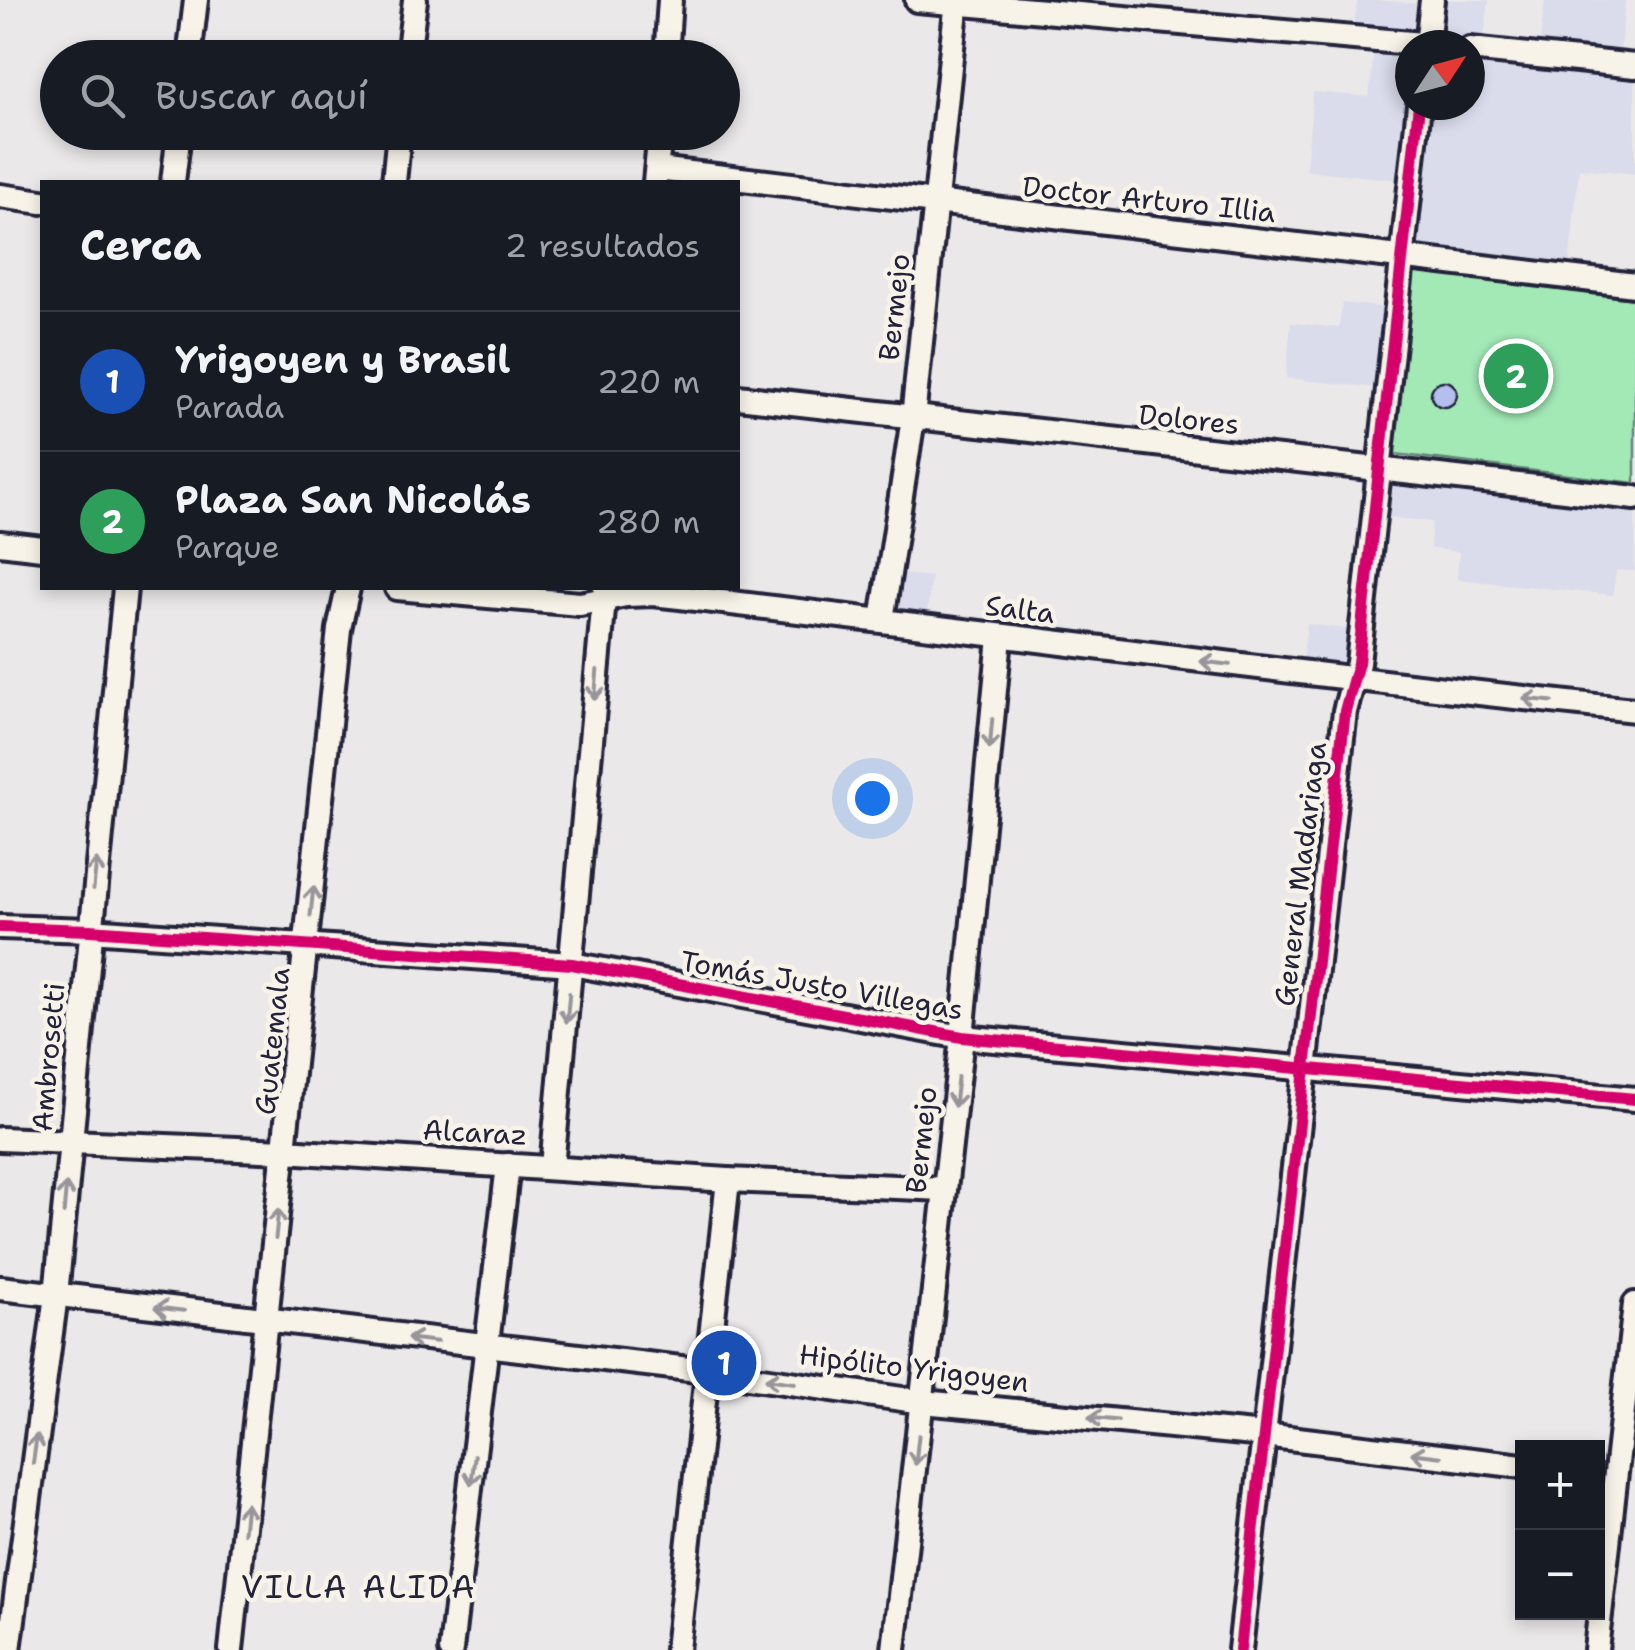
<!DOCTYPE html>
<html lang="es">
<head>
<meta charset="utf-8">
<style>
	body { margin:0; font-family:"Shantell Sans",sans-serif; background:#20242c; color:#f1f3f6 }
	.controls { position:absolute; right:30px; bottom:30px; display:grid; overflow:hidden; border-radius:0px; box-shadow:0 5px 15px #0003 }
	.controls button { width:90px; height:90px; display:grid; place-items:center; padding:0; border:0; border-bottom:2px solid #363941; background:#171b24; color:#f1f3f6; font:50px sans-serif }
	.compass { position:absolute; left:1395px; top:30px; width:90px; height:90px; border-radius:50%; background:#171b24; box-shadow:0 5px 15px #0003; rotate:54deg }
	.you { position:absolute; left:872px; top:798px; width:35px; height:35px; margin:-25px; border:8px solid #fff; border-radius:50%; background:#1a73e8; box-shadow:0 0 0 15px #1a73e833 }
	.badge { display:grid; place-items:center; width:65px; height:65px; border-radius:50%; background:#c8321e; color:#fff; font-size:32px; font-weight:700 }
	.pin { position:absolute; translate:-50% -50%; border:5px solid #fff; box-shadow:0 2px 10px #0006 }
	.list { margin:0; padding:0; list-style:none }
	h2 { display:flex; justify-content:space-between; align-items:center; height:130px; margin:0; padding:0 40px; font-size:42px }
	h2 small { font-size:32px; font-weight:400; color:#9ea1a6 }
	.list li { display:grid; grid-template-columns:65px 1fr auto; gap:30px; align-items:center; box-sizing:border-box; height:140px; padding:0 40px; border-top:2px solid #363941 }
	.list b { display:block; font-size:38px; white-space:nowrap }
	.list p { margin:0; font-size:32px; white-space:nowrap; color:#9ea1a6 }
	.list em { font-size:32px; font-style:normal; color:#9ea1a6 }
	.icon { flex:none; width:55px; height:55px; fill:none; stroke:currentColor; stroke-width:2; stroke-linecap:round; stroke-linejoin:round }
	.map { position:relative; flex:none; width:1635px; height:1650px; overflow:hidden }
	.search { position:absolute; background:#171b24; box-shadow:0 5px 15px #0003; left:40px; top:40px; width:700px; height:110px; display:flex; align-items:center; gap:25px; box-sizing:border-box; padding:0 35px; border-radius:55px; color:#9ea1a6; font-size:38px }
	.panel { position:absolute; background:#171b24; box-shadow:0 5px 15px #0003; left:40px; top:180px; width:700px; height:410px; border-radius:0px }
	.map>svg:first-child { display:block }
</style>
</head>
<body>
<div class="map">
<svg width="1635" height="1650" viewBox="0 0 1635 1650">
	<rect width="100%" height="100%" fill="#eae8e9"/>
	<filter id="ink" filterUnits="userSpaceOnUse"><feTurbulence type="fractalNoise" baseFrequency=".01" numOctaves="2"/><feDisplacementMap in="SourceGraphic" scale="20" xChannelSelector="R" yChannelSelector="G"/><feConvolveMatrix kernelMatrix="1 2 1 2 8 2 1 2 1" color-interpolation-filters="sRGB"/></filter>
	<g filter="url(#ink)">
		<g fill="#dadbeb">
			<path d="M1357,0h20l44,4 -4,17 -15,13 -48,-2z"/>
			<path d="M1440,0h49l-6,42 -37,-8 -7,-6z"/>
			<path d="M1545,0h80l-6,59 -80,-9z"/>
			<path d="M1374,49l26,3 10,8 -11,120 -93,-10 7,-78 56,5z"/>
			<path d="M1470,58l165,19v97l-56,-6 -10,99 -141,-16 -16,-17 14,-129h44z"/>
			<path d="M1342,303l44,5 -8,80 -92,-10 5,-55 48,5z"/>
			<path d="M1392,482l243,26v63l-19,-1 -3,25 -156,-16 2,-27 -29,-4 2,-26 -52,-6 6,-30z"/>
			<path d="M903,574l28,3 -5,43 -25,-4 -3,-6z"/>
			<path d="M1307,624l44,6 -8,30 -14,6 -27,-2z"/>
		</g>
		<path fill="#a3e9b6" stroke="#628678" stroke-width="2.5" d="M1408,271l227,28v184l-248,-30z"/>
		<circle fill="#b4beef" stroke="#22223b" stroke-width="2.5" cx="1444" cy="394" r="13"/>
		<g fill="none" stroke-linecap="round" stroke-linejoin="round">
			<g stroke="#22223b" stroke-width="30">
				<g id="minor">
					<path d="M917,0l517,45"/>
					<path d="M1427,45l5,-45"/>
					<path d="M1470,49l165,17"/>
					<path d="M189,58l7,-58"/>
					<path d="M408,58l7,-58"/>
					<path d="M666,58l4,-58"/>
					<path d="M657,169l978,116"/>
					<path d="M173,182l6,-50"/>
					<path d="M394,182l5,-50"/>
					<path d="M655,182l5,-50"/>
					<path d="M0,196l42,6"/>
					<path d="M738,397l897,101"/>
					<path d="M0,543l42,5"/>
					<path d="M397,588l183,16 46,-9 27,-1c328,37 654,82 982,116"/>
					<path d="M882,620l31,-202 44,-418"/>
					<path d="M0,927l90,3 482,34 390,73 673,62"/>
					<path d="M0,1139l285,12 443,29 217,9"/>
					<path d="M552,1167l53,-579"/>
					<path d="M0,1288l706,83 217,31 341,33 258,31"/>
					<path d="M9,1650l47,-355 69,-707"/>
					<path d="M231,1650l108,-1021 9,-41"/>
					<path d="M451,1650l57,-485"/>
					<path d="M677,1650l51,-470"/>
					<path d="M894,1650l68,-613 38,-400"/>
					<path d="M1240,1650l105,-939 13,-48 61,-558"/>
					<path d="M1596,1650l39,-346"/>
				</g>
			</g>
			<use href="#minor" stroke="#f7f3e8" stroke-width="22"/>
			<g stroke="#f7f3e8" stroke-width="19">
				<g id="cycleway">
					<path d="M0,927l90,3 482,34 390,73 673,62"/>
					<path d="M1240,1650l105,-939 13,-48 61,-558"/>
				</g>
			</g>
			<use href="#cycleway" stroke="#d6006c" stroke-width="12"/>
		</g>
		<defs><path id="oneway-shaft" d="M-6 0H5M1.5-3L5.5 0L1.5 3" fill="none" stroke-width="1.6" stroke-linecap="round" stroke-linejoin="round" transform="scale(2.5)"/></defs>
		<g stroke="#97959a">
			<use href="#oneway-shaft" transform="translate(1215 663) rotate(-173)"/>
			<use href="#oneway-shaft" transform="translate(596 685) rotate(95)"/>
			<use href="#oneway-shaft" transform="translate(1538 700) rotate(-174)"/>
			<use href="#oneway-shaft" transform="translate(991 734) rotate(95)"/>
			<use href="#oneway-shaft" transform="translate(95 874) rotate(-84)"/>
			<use href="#oneway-shaft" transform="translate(312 901) rotate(-84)"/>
			<use href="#oneway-shaft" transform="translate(568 1008) rotate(95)"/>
			<use href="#oneway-shaft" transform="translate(956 1092) rotate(96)"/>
			<use href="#oneway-shaft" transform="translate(65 1198) rotate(-85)"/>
			<use href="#oneway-shaft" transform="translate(277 1224) rotate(-84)"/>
			<use href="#oneway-shaft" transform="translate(169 1309) rotate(-173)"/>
			<use href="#oneway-shaft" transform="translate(422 1340) rotate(-173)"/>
			<use href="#oneway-shaft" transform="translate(780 1381) rotate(-172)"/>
			<use href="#oneway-shaft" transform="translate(1103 1419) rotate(-174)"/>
			<use href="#oneway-shaft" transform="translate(35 1449) rotate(-82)"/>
			<use href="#oneway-shaft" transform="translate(917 1450) rotate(96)"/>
			<use href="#oneway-shaft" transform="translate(1426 1455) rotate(-173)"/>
			<use href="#oneway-shaft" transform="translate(473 1470) rotate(97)"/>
			<use href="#oneway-shaft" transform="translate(245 1518) rotate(-84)"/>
		</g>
	</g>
	<g text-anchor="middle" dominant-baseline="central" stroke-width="9" stroke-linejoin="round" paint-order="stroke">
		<g font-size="28" fill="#22223b" stroke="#f7f3e8">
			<text transform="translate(1149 199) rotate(6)">Doctor Arturo Illia</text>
			<text transform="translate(894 307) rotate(-84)">Bermejo</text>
			<text transform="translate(1189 419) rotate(6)">Dolores</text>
			<text transform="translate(1020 609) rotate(7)">Salta</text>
			<text transform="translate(1300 874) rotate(-83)">General Madariaga</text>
			<text transform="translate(822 985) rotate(10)">Tomás Justo Villegas</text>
			<text transform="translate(272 1041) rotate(-84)">Guatemala</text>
			<text transform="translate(48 1057) rotate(-85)">Ambrosetti</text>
			<text transform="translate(475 1132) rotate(3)">Alcaraz</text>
			<text transform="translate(921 1140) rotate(-84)">Bermejo</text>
			<text transform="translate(914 1368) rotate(7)">Hipólito Yrigoyen</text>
		</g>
		<g font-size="32" letter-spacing="2.5" fill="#22223b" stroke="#f7f3e8">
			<text x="359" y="1586">VILLA ALIDA</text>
		</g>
	</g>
</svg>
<div class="controls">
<button>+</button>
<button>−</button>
</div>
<svg class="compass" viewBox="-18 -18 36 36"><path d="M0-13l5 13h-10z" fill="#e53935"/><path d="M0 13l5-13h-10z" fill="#9ea1a6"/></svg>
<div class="you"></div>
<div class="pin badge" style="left:724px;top:1363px;background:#1a4fb4">1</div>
<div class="pin badge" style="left:1516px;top:376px;background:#2e9e5b">2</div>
<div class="search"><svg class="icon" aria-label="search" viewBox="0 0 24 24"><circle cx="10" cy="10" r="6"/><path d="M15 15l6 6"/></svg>Buscar aquí</div>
<section class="panel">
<h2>Cerca<small>2 resultados</small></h2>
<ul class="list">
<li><span class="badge" style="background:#1a4fb4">1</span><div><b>Yrigoyen y Brasil</b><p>Parada</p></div><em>220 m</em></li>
<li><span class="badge" style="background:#2e9e5b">2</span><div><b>Plaza San Nicolás</b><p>Parque</p></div><em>280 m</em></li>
</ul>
</section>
</div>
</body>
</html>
